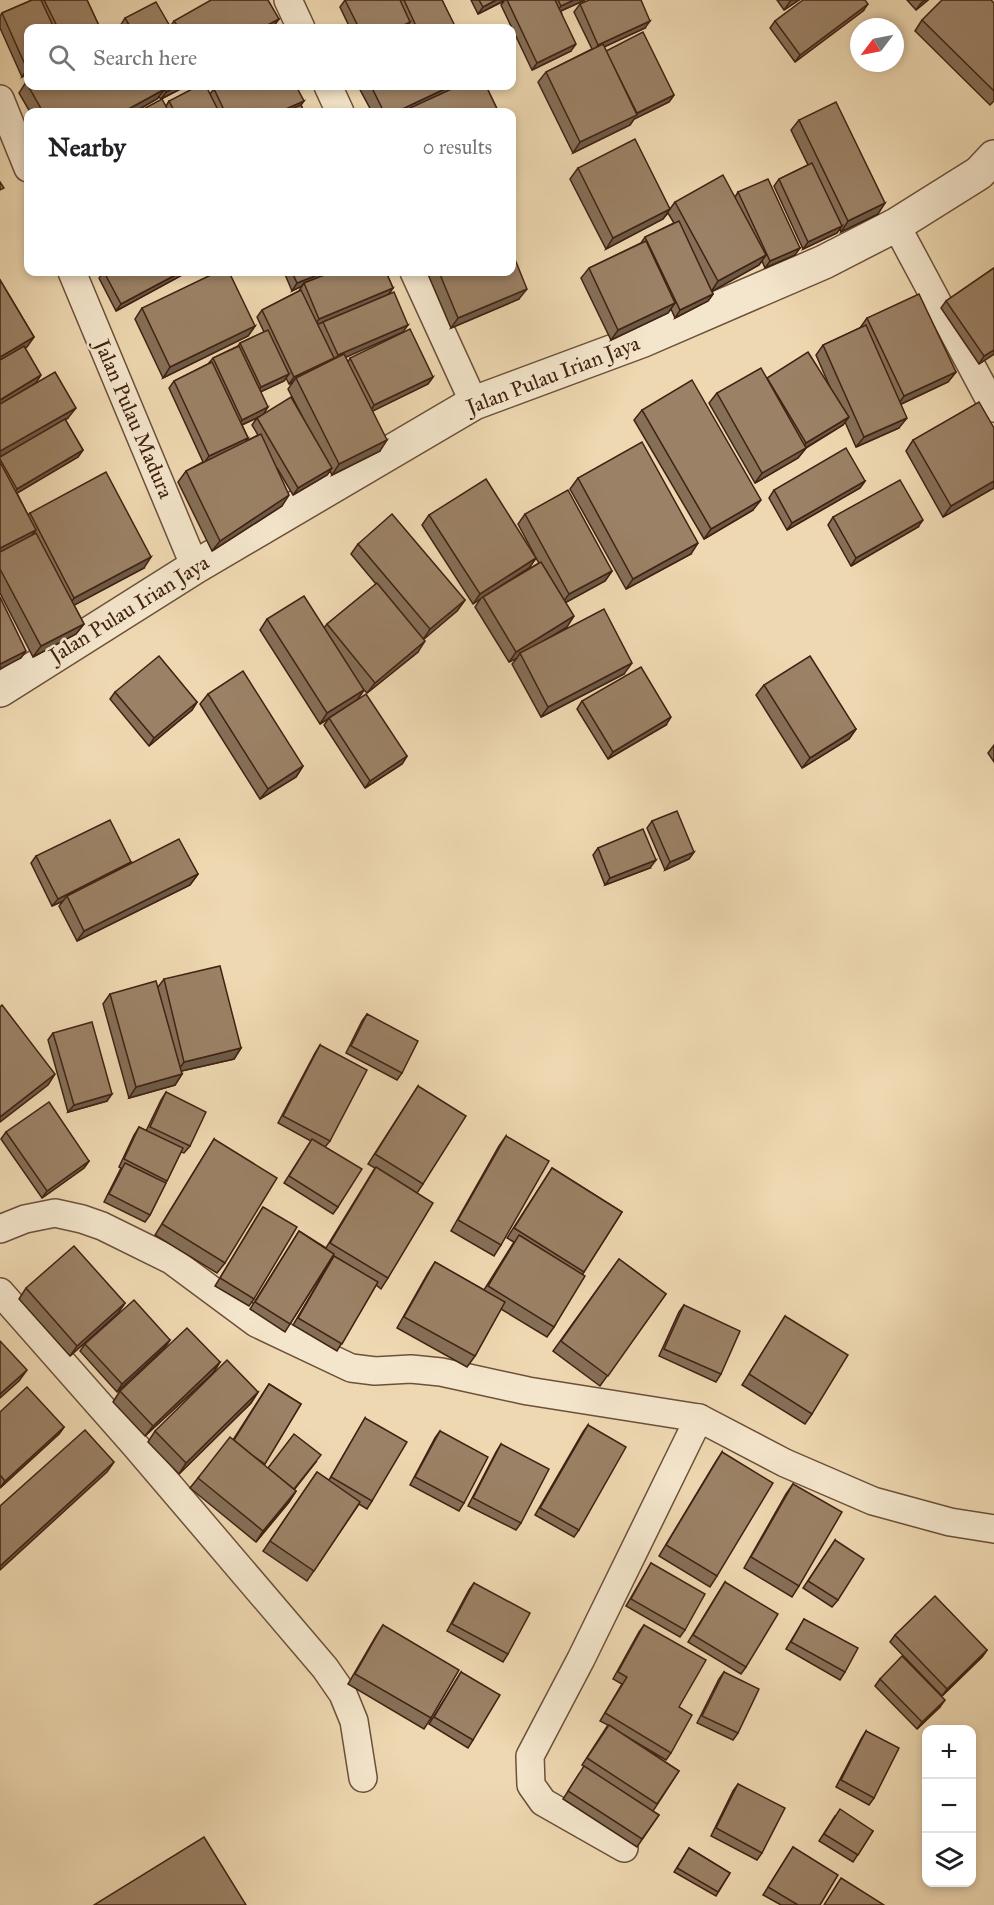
<!DOCTYPE html>
<html lang="en">
<head>
<meta charset="utf-8">
<style>
	body { margin:0; font-family:"IM FELL Great Primer",serif; background:#f2f2f2; color:#202124 }
	.controls { position:absolute; right:18px; bottom:18px; display:grid; overflow:hidden; border-radius:12px; box-shadow:0 3px 9px #0003 }
	.controls button { width:54px; height:54px; display:grid; place-items:center; padding:0; border:0; border-bottom:2px solid #e0e0e0; background:#fff; color:#202124; font:30px sans-serif }
	.compass { position:absolute; left:850px; top:18px; width:54px; height:54px; border-radius:50%; background:#fff; box-shadow:0 3px 9px #0003; rotate:238deg }
	.list { margin:0; padding:0; list-style:none }
	h2 { display:flex; justify-content:space-between; align-items:center; height:78px; margin:0; padding:0 24px; font-size:26px }
	h2 small { font-size:20px; font-weight:400; color:#757577 }
	.icon { flex:none; width:33px; height:33px; fill:none; stroke:currentColor; stroke-width:2; stroke-linecap:round; stroke-linejoin:round }
	.map { position:relative; flex:none; width:994px; height:1905px; overflow:hidden }
	.search { position:absolute; background:#fff; box-shadow:0 3px 9px #0003; left:24px; top:24px; width:492px; height:66px; display:flex; align-items:center; gap:15px; box-sizing:border-box; padding:0 21px; border-radius:12px; color:#757577; font-size:22px }
	.panel { position:absolute; background:#fff; box-shadow:0 3px 9px #0003; left:24px; top:108px; width:492px; height:168px; border-radius:12px }
	.map>svg:first-child { display:block }
</style>
</head>
<body>
<div class="map">
<svg width="994" height="1905" viewBox="0 0 994 1905">
	<rect width="100%" height="100%" fill="#eed8b1"/>
	<filter id="stains"><feTurbulence type="fractalNoise" baseFrequency=".00333" numOctaves="4"/><feColorMatrix values="0 0 0 0 .2 0 0 0 0 .09 0 0 0 0 .02 0 0 0 .5 -.17"/></filter>
	<radialGradient id="worn" r=".72"><stop offset=".6" stop-color="#630" stop-opacity="0"/><stop offset="1" stop-color="#630" stop-opacity=".3"/></radialGradient>
	<g fill="none" stroke-linecap="round" stroke-linejoin="round">
		<g stroke="#6c503a" stroke-width="30">
			<g id="minor">
				<path d="M288,0l13,28"/>
				<path d="M328,86l12,26"/>
				<path d="M0,99l28,69"/>
				<path d="M896,225l98,183"/>
				<path d="M72,272l123,295"/>
				<path d="M414,272l60,131"/>
				<path d="M0,1229l25,-10 30,-6 27,6 20,7 69,34 85,63 95,45 24,3 36,-2 30,3 87,19 171,27 86,45 88,38 77,21 44,7"/>
				<path d="M0,1292l134,152 191,224 18,26 11,27 9,57"/>
				<path d="M624,1848l-81,-46 -12,-17 -1,-29 51,-97 118,-241"/>
			</g>
		</g>
		<g stroke="#6c503a" stroke-width="36">
			<path id="tertiary" d="M0,690l195,-123 279,-164 167,-62 183,-79 72,-37 83,-52 15,-16"/>
		</g>
		<use href="#minor" stroke="#f4e6cc" stroke-width="27"/>
		<use href="#tertiary" stroke="#f4e6cc" stroke-width="33"/>
	</g>
	<g fill="#856f57" stroke="#412213" stroke-width="1.5" fill-rule="evenodd">
		<path d="M32,0h55l13,28h-72v46l-6,3 -22,-49v-12l2,-3z"/>
		<path d="M345,0h97l13,28h-46l-1,-2 -2,2h-56l-10,-21z"/>
		<path d="M471,0h114l-24,11 10,40 -39,19 -31,-65 3,-4 -26,13z"/>
		<path d="M777,0h22l-15,10z"/>
		<path d="M907,0h21l-12,10z"/>
		<path d="M994,3v98l-4,4 -75,-74 7,-11z"/>
		<path d="M580,4l65,24 -41,19 2,4 68,44 -5,7 -35,17 -4,6 -57,28 -35,-71 8,-10 46,-23 -18,-37z"/>
		<path d="M863,11l-68,51 -25,-34 5,-7z"/>
		<path d="M125,18l45,9 4,-6 105,-2 -6,8 5,1h-158h1l-1,-2z"/>
		<path d="M26,82l2,4h158l-25,13 -2,-2 -2,2 -23,13h-104l-11,-19z"/>
		<path d="M358,86h128l12,25 -2,1h-124z"/>
		<path d="M214,89l87,16 3,7h-166l28,-6 3,-5 41,-7z"/>
		<path d="M799,120l79,94 -37,18 -1,-3 -3,4 -34,16 -29,-63 5,-7 29,-14 -17,-35z"/>
		<path d="M578,168l92,41 5,-7 60,-5 3,-5 57,63 -30,13 -3,-7 -3,4 -47,26 1,3 -5,7 -33,17 -4,-9 -3,4 -57,27 -30,-62 8,-10 52,-25 4,-6 29,-14 -6,-10 -5,6 -57,30 -36,-70z"/>
		<path d="M994,268v86l-15,10 -38,-56 5,-7z"/>
		<path d="M104,272l80,2 -68,37 -17,-33z"/>
		<path d="M284,272h102l7,16 -4,6 14,38 -58,25 3,5 2,-4 83,19 -5,7 -56,27 8,40 -48,24 -2,-4 -3,4 -34,20 -16,-27 5,38 -70,45 -34,-69 8,-11 17,-9 -34,-74 5,-7 34,-17 5,-6 25,-12 2,-3 24,-11 -7,-15 5,-7 37,-19 3,-5 -10,5zM286,378l3,6 4,-2 -5,7 14,27 -38,-3 -4,-21 24,-11zM257,418l-5,7 6,10 -12,6 2,-3 -6,-13z"/>
		<path d="M427,272h85l7,27 -68,29z"/>
		<path d="M0,280l34,57 -9,11 11,35 32,35 -3,2 18,30 -5,7 -61,36 11,22 2,-2 114,55 -70,37 10,19 -8,10 -43,23 -33,-64z"/>
		<path d="M142,308l113,18 -7,10 -85,42 -28,-59z"/>
		<path d="M867,318l89,54 -8,10 -47,22 -2,24 -43,19 -11,-25 -2,3 -37,23 -8,10 -43,25 -46,-80 8,-10 49,-15 64,9 -14,-32 7,-10 37,-17z"/>
		<path d="M642,410l111,100 -49,29 -70,-119z"/>
		<path d="M994,428v60l-51,29 -37,-66 7,-11z"/>
		<path d="M578,478l113,76 -65,35 -56,-100z"/>
		<path d="M865,481l-5,7 -73,42 -18,-32 5,-8z"/>
		<path d="M525,514l87,57 -7,10 -39,21 1,25 -21,13 78,34 -83,43 -29,-53 5,-6 -8,4 -34,-55 6,-9 -8,6 -51,-79 7,-10 105,39 -16,-30zM536,558l3,5 -27,16 17,-11z"/>
		<path d="M833,517l85,10 -67,39 -23,-41z"/>
		<path d="M358,544l107,56 -8,11 -34,28 -5,13 -51,41 -3,-3 -7,10 -37,24 -60,-94 7,-11 57,9 3,-4 49,-40 -25,-30z"/>
		<path d="M764,685l92,44 -7,10 -47,29 -46,-73z"/>
		<path d="M115,692l82,10 -5,8 -43,36 -39,-47z"/>
		<path d="M208,694l95,72 -7,11 -36,22 -60,-95z"/>
		<path d="M582,701l84,24 -58,34 -31,-50z"/>
		<path d="M329,718l78,38 -5,8 -37,24 -41,-63z"/>
		<path d="M994,745v17l-6,-9z"/>
		<path d="M652,821l42,31 -5,7 -24,11 -18,-42z"/>
		<path d="M598,848l52,20 -45,17 -12,-30z"/>
		<path d="M36,856l95,6 -2,2 69,10 -8,11 -113,56 -18,-35 4,-5 -11,5 -21,-43z"/>
		<path d="M164,979l77,69 -7,11 -53,12 1,3 -7,11 -46,13 -26,-94 7,-10 48,-7z"/>
		<path d="M367,1014l35,59 -5,7 -51,-27 16,-32z"/>
		<path d="M53,1033l54,68 -39,11 -20,-72z"/>
		<path d="M320,1045l10,96 -5,6 13,60 -5,7 -49,-31 27,-42 -33,-18 37,-70z"/>
		<path d="M418,1086l5,98 -6,9 -29,85 -7,11 -5,-4 -39,66 -44,-26 39,-66h-1l-46,73 -35,-23 49,-78 27,17 49,-80 -7,-4z"/>
		<path d="M166,1092l24,54 -6,7 -3,-1 -31,63 -5,7 -41,-20 17,-34 -2,-1 15,-32 5,-8 7,4 15,-31z"/>
		<path d="M6,1132l83,29 -5,7 -42,30 -41,-59z"/>
		<path d="M506,1136l-5,109 -7,11 -43,-25 48,-85z"/>
		<path d="M214,1139l11,124 -8,10 -62,-38z"/>
		<path d="M552,1168l70,44 -40,63 -28,52 -7,10 -46,-28 -26,47 -8,11 -70,-39 31,-55 7,-11 49,28 30,-48 -7,-4z"/>
		<path d="M263,1207l-9,92 -5,7 -34,-20z"/>
		<path d="M619,1259l47,35 -66,92 -47,-35z"/>
		<path d="M26,1288l99,15 -7,10 -48,43 -51,-57z"/>
		<path d="M684,1305l37,69 -5,8 -57,-26 20,-44z"/>
		<path d="M785,1316l27,98 -7,10 -63,-39z"/>
		<path d="M170,1340l-5,7 -48,45 -37,-41 5,-7z"/>
		<path d="M220,1362l-7,11 -68,63 -32,-34 7,-11z"/>
		<path d="M269,1384l32,20 -37,61 3,3 49,-6 -22,28 2,1 -7,11 -33,40 -66,-54 8,-10 35,-38z"/>
		<path d="M258,1392l-7,11 -72,71 -31,-32 7,-11z"/>
		<path d="M0,1412l64,15 -5,7 -59,54z"/>
		<path d="M365,1418l7,83 -5,8 -8,-5 -52,77 -44,-30 54,-79 12,8z"/>
		<path d="M588,1425l-9,105 -5,7 -39,-22 48,-83z"/>
		<path d="M440,1431l24,72 -5,8 -49,-26 25,-47z"/>
		<path d="M501,1444l20,79 -5,7 -48,-24 28,-54z"/>
		<path d="M722,1452l-5,124 -7,11 -51,-31 56,-93z"/>
		<path d="M793,1484l6,102 -7,11 -48,-29 42,-74z"/>
		<path d="M835,1540l3,60 -6,7 -29,-19z"/>
		<path d="M651,1563l34,67 -5,7 -54,-31z"/>
		<path d="M725,1582l21,85 -5,7 -53,-32z"/>
		<path d="M474,1583l34,71 -5,8 -56,-31 22,-41z"/>
		<path d="M804,1619l41,53 -5,8 -54,-31z"/>
		<path d="M383,1625l48,93 -7,11 -76,-45 28,-48z"/>
		<path d="M644,1625l35,82 -8,46 -5,7 -42,-25 55,36 -26,40 6,4 -22,32 -74,-48 16,-25 15,-1 -12,-8 26,-40 -8,-4 22,-37 -9,-5 26,-47z"/>
		<path d="M895,1635l92,15 -5,7 -40,39 -52,-54z"/>
		<path d="M461,1672l12,68 -5,8 -39,-24z"/>
		<path d="M724,1672l14,61 -5,7 -36,-17 22,-44z"/>
		<path d="M880,1679l60,28 -23,22 -42,-43z"/>
		<path d="M866,1731l8,67 -5,7 -33,-18 25,-48z"/>
		<path d="M738,1784l24,69 -5,7 -46,-24 22,-45z"/>
		<path d="M835,1816l38,15 -20,31 -34,-21z"/>
		<path d="M793,1847l27,58h-39l-18,-10z"/>
		<path d="M689,1848l41,25 -14,23 -42,-24z"/>
	</g>
	<g fill="#6c5a47" stroke="#412213" stroke-width="1.5">
		<path d="M496,0h9l-27,14 5,-7z"/>
		<path d="M574,0h11l-29,13 5,-7z"/>
		<path d="M791,0h8l-15,10z"/>
		<path d="M925,0h3l-12,10 5,-7z"/>
		<path d="M868,4l-5,7 -68,51 5,-7z"/>
		<path d="M279,19l-7,9h-10z"/>
		<path d="M650,21l-5,7 -52,24 5,-7z"/>
		<path d="M410,22l-4,6h-8z"/>
		<path d="M576,44l-5,7 -39,19 5,-7z"/>
		<path d="M27,69h1v5l-6,3z"/>
		<path d="M177,86h9l-25,13 5,-7z"/>
		<path d="M451,86h14l-55,22 -3,4h-11z"/>
		<path d="M165,89l-8,10 -23,13h-11z"/>
		<path d="M674,95l-5,7 -35,17 -4,6 -57,28 7,-11z"/>
		<path d="M304,101l-5,7 -10,4h-10z"/>
		<path d="M885,203l-7,11 -37,18 7,-11z"/>
		<path d="M670,209l-7,10 -57,30 7,-11z"/>
		<path d="M842,226l-5,7 -34,16 5,-7z"/>
		<path d="M800,248l-5,7 -30,13 5,-7z"/>
		<path d="M766,255l-7,10 -48,27 7,-11z"/>
		<path d="M181,272h5l-2,2 -68,37 5,-7z"/>
		<path d="M325,272h12l-33,11 -2,3 -10,5 5,-8z"/>
		<path d="M393,288l-5,7 -74,31 5,-7z"/>
		<path d="M527,289l-8,10 -68,29 7,-10z"/>
		<path d="M713,294l-5,7 -33,17 5,-8z"/>
		<path d="M675,303l-7,10 -57,27 7,-10z"/>
		<path d="M408,325l-5,7 -70,31 5,-8z"/>
		<path d="M255,326l-7,10 -85,42 7,-11z"/>
		<path d="M34,337l-7,10 -27,16v-6z"/>
		<path d="M994,350v4l-15,10 5,-8z"/>
		<path d="M334,358l-5,7 -33,13 -3,4 -4,2 5,-7z"/>
		<path d="M956,372l-8,10 -51,24 7,-10z"/>
		<path d="M289,374l-5,7 -28,13 5,-7z"/>
		<path d="M41,375l-5,8 -36,22v-5z"/>
		<path d="M433,377l-5,7 -59,29 5,-8z"/>
		<path d="M268,407l-5,8 -26,12 5,-7z"/>
		<path d="M76,408l-8,10 -68,39v-6z"/>
		<path d="M849,417l-6,8 -41,25 4,-2 -8,10 -43,25 7,-10 39,-23 5,-7z"/>
		<path d="M907,418l-8,10 -43,19 8,-10z"/>
		<path d="M248,438l-5,8 -39,17 5,-7z"/>
		<path d="M387,440l-7,11 -48,24 7,-11z"/>
		<path d="M83,450l-5,7 -66,39 5,-7z"/>
		<path d="M332,468l-5,7 -34,20 5,-7z"/>
		<path d="M865,481l-5,7 -73,42 5,-7z"/>
		<path d="M994,481v7l-51,29 8,-11z"/>
		<path d="M289,495l-7,11 -70,45 8,-10z"/>
		<path d="M761,500l-8,10 -49,29 7,-10z"/>
		<path d="M923,520l-5,7 -67,39 5,-8z"/>
		<path d="M36,530l-7,10 -29,15v-7z"/>
		<path d="M698,543l-7,11 -65,35 7,-10z"/>
		<path d="M151,557l-7,11 -77,41 7,-11z"/>
		<path d="M536,558l-7,10 -46,29 -10,7 7,-10z"/>
		<path d="M612,571l-7,10 -44,24 8,-11z"/>
		<path d="M465,600l-8,11 -34,29 7,-11z"/>
		<path d="M574,616l-7,11 -46,28 -1,-2 -3,5 -8,4 7,-10z"/>
		<path d="M84,624l-8,10 -43,23 8,-11z"/>
		<path d="M425,641l-7,11 -51,41 8,-10z"/>
		<path d="M26,651l-5,7 -21,11v-5z"/>
		<path d="M632,663l-8,11 -83,43 7,-10z"/>
		<path d="M364,690l-7,10 -37,24 7,-11z"/>
		<path d="M197,702l-5,8 -43,36 5,-8z"/>
		<path d="M671,717l-5,8 -58,34 5,-7z"/>
		<path d="M856,729l-7,10 -47,29 8,-10z"/>
		<path d="M407,756l-5,8 -37,24 5,-7z"/>
		<path d="M303,766l-7,11 -36,22 8,-10z"/>
		<path d="M694,852l-5,7 -24,11 5,-8z"/>
		<path d="M656,860l-6,8 -45,17 5,-7z"/>
		<path d="M131,862l-5,7 -59,27 -4,5 -11,5 6,-7z"/>
		<path d="M198,874l-8,11 -113,56 7,-10z"/>
		<path d="M241,1048l-7,11 -57,13 7,-10z"/>
		<path d="M55,1074l-7,11 -48,37v-5z"/>
		<path d="M182,1074l-7,11 -46,13 7,-11z"/>
		<path d="M112,1094l-5,7 -39,11 6,-7z"/>
		<path d="M89,1161l-5,7 -42,30 5,-7z"/>
		<path d="M125,1303l-7,10 -48,43 7,-10z"/>
		<path d="M170,1340l-5,7 -48,45 5,-8z"/>
		<path d="M220,1362l-7,11 -68,63 8,-10z"/>
		<path d="M27,1370l-8,11 -19,17v-4z"/>
		<path d="M258,1392l-7,11 -72,71 7,-11z"/>
		<path d="M64,1427l-5,7 -59,54 5,-7z"/>
		<path d="M114,1462l-7,10 -107,98v-4z"/>
		<path d="M296,1491l-7,11 -33,40 7,-11z"/>
		<path d="M987,1650l-5,7 -40,39 5,-7z"/>
		<path d="M945,1700l-5,7 -23,22 5,-7z"/>
	</g>
	<g fill="#9b8165" stroke="#412213" stroke-width="1.5">
		<path d="M32,0h9l13,28h-26v41h-1l-25,-56z"/>
		<path d="M44,0h43l13,28h-42z"/>
		<path d="M211,0h57l11,19 -17,9h-83l-5,-7z"/>
		<path d="M345,0h55l10,22 -12,6h-39z"/>
		<path d="M404,0h38l14,28h-39z"/>
		<path d="M479,0h17l-13,7z"/>
		<path d="M507,0h48l21,44 -39,19z"/>
		<path d="M558,0h16l-13,6z"/>
		<path d="M589,0h52l9,21 -52,24 -18,-41z"/>
		<path d="M803,0h62l3,4 -68,51 -25,-34z"/>
		<path d="M942,0h49l3,3v88l-72,-71z"/>
		<path d="M156,2l15,26h-40l-6,-10z"/>
		<path d="M128,24l2,4h-10z"/>
		<path d="M277,25l1,3h-8z"/>
		<path d="M643,32l31,63 -37,18 -31,-62z"/>
		<path d="M603,44l34,71 -57,27 -34,-70z"/>
		<path d="M28,81v5h135l2,3 -42,23h-80l-17,-30z"/>
		<path d="M163,86h14l-11,6z"/>
		<path d="M198,86h8l13,26h-44l-6,-11z"/>
		<path d="M222,86h74l8,15 -25,11h-54l-11,-23z"/>
		<path d="M371,86h80l-55,26h-12z"/>
		<path d="M458,86h28l12,25 -5,1h-81l-2,-4z"/>
		<path d="M162,99l7,13h-31z"/>
		<path d="M836,102l49,101 -37,18 -49,-101z"/>
		<path d="M301,105l3,7h-20z"/>
		<path d="M635,139l35,70 -57,29 -35,-70z"/>
		<path d="M812,163l30,63 -34,16 -29,-63z"/>
		<path d="M723,175l43,80 -48,26 -43,-79z"/>
		<path d="M768,179l32,69 -30,13 -32,-69z"/>
		<path d="M0,182l4,6 -4,2z"/>
		<path d="M679,221l34,73 -33,16 -35,-73z"/>
		<path d="M646,241l29,62 -57,27 -29,-62z"/>
		<path d="M512,252l15,37 -69,29 -19,-46h73z"/>
		<path d="M994,268v82l-10,6 -38,-55z"/>
		<path d="M104,272h77l-60,32z"/>
		<path d="M217,272h12l26,54 -85,41 -28,-59z"/>
		<path d="M292,272h33l-28,11z"/>
		<path d="M332,272h54l7,16 -74,31 -15,-36z"/>
		<path d="M0,280l34,57 -34,20z"/>
		<path d="M301,290l33,68 -40,19 -32,-67z"/>
		<path d="M394,292l14,33 -70,30 -15,-33z"/>
		<path d="M919,294l37,78 -52,24 -37,-78z"/>
		<path d="M866,325l41,93 -43,19 -41,-92z"/>
		<path d="M410,329l23,48 -59,28 -24,-47z"/>
		<path d="M268,330l21,44 -28,13 -21,-44z"/>
		<path d="M24,346l17,29 -41,25v-40z"/>
		<path d="M239,346l29,61 -26,13 -29,-62z"/>
		<path d="M808,352l41,65 -43,26 -39,-65z"/>
		<path d="M344,354l43,86 -48,24 -43,-86z"/>
		<path d="M212,362l36,76 -39,18 -35,-75z"/>
		<path d="M761,368l45,80 -44,25 -45,-80z"/>
		<path d="M55,372l21,36 -76,43v-47z"/>
		<path d="M692,380l69,120 -50,29 -69,-119z"/>
		<path d="M291,397l41,71 -34,20 -41,-70z"/>
		<path d="M979,402l15,26v53l-43,25 -38,-66z"/>
		<path d="M65,419l18,31 -66,39 -17,-30v-2z"/>
		<path d="M261,434l28,61 -69,46 -34,-70z"/>
		<path d="M642,442l56,101 -65,36 -55,-101z"/>
		<path d="M846,448l19,33 -73,42 -18,-33z"/>
		<path d="M0,462l36,68 -36,18z"/>
		<path d="M106,472l45,85 -77,41 -44,-85z"/>
		<path d="M486,479l50,79 -56,36 -51,-79z"/>
		<path d="M900,480l23,40 -67,38 -23,-41z"/>
		<path d="M568,490l44,81 -43,23 -44,-80z"/>
		<path d="M392,514l73,86 -35,29 -72,-85z"/>
		<path d="M36,533l48,91 -43,22 -41,-77v-17z"/>
		<path d="M541,562l33,54 -58,36 -33,-55z"/>
		<path d="M377,583l48,58 -50,42 -48,-59z"/>
		<path d="M304,596l60,94 -37,23 -60,-94z"/>
		<path d="M0,597l26,54 -26,13z"/>
		<path d="M604,609l28,54 -84,44 -28,-54z"/>
		<path d="M159,656l38,46 -43,36 -39,-46z"/>
		<path d="M810,656l46,73 -46,29 -46,-73z"/>
		<path d="M641,667l30,50 -58,35 -31,-51z"/>
		<path d="M243,671l60,95 -35,23 -60,-95z"/>
		<path d="M366,694l41,62 -37,25 -41,-63z"/>
		<path d="M677,811l17,41 -24,10 -18,-41z"/>
		<path d="M110,820l21,42 -73,37 -22,-43z"/>
		<path d="M643,829l13,31 -46,18 -12,-30z"/>
		<path d="M179,839l19,35 -114,57 -17,-35z"/>
		<path d="M220,966l21,82 -57,14 -20,-83z"/>
		<path d="M156,981l26,93 -46,13 -26,-93z"/>
		<path d="M2,1005l53,69 -55,43v-110z"/>
		<path d="M367,1014l51,27 -16,32 -51,-27z"/>
		<path d="M92,1022l20,72 -38,11 -21,-72z"/>
		<path d="M320,1045l47,25 -37,71 -47,-25z"/>
		<path d="M418,1086l48,30 -43,68 -48,-30z"/>
		<path d="M166,1092l40,20 -16,34 -40,-19z"/>
		<path d="M49,1102l40,59 -42,30 -41,-59z"/>
		<path d="M139,1127l44,21 -16,33 -43,-22z"/>
		<path d="M506,1136l43,25 -48,84 -43,-25z"/>
		<path d="M214,1139l63,39 -52,85 -63,-39z"/>
		<path d="M312,1139l50,30 -24,38 -49,-31z"/>
		<path d="M125,1163l41,20 -16,32 -41,-21z"/>
		<path d="M376,1167l57,36 -45,75 -58,-35z"/>
		<path d="M552,1168l70,44 -38,60 -70,-44z"/>
		<path d="M263,1207l34,20 -43,72 -34,-21z"/>
		<path d="M299,1231l35,23 -44,70 -35,-22z"/>
		<path d="M519,1235l66,41 -31,51 -66,-41z"/>
		<path d="M74,1246l51,57 -48,43 -51,-58z"/>
		<path d="M334,1256l44,26 -36,62 -44,-26z"/>
		<path d="M619,1259l47,35 -58,82 -47,-35z"/>
		<path d="M435,1262l70,40 -30,54 -71,-39z"/>
		<path d="M134,1300l36,40 -48,44 -37,-40z"/>
		<path d="M684,1305l56,26 -19,43 -57,-25z"/>
		<path d="M785,1316l63,39 -36,59 -63,-40z"/>
		<path d="M187,1328l33,34 -67,64 -33,-35z"/>
		<path d="M0,1341l27,29 -27,24z"/>
		<path d="M227,1360l31,32 -72,71 -31,-32z"/>
		<path d="M269,1384l32,20 -36,60 -13,-9 -18,-15z"/>
		<path d="M27,1387l37,40 -59,54 -5,-6v-63z"/>
		<path d="M365,1418l42,24 -35,59 -41,-24z"/>
		<path d="M588,1425l38,22 -47,83 -39,-22z"/>
		<path d="M85,1430l29,32 -114,104v-60z"/>
		<path d="M440,1431l48,26 -24,46 -49,-26z"/>
		<path d="M294,1434l27,21 -27,34 -26,-21z"/>
		<path d="M230,1437l66,54 -33,40 -65,-53z"/>
		<path d="M501,1444l48,25 -28,54 -48,-25z"/>
		<path d="M722,1452l51,31 -56,93 -51,-31z"/>
		<path d="M317,1472l43,30 -46,69 -44,-30z"/>
		<path d="M793,1484l49,28 -43,74 -48,-29z"/>
		<path d="M835,1540l29,19 -26,41 -30,-19z"/>
		<path d="M651,1563l54,31 -20,36 -54,-31z"/>
		<path d="M725,1582l53,32 -32,53 -53,-32z"/>
		<path d="M474,1583l56,30 -22,41 -56,-30z"/>
		<path d="M935,1596l52,54 -40,39 -52,-54z"/>
		<path d="M804,1619l54,29 -13,24 -54,-30z"/>
		<path d="M383,1625l76,45 -28,48 -76,-44z"/>
		<path d="M644,1625l62,35 -27,47 13,8 -21,38 -66,-40 22,-36 -9,-5z"/>
		<path d="M902,1656l43,44 -23,22 -42,-43z"/>
		<path d="M461,1672l39,23 -27,45 -39,-23z"/>
		<path d="M724,1672l35,17 -21,44 -36,-17z"/>
		<path d="M609,1725l70,46 -22,33 -70,-46z"/>
		<path d="M866,1731l33,17 -25,50 -33,-18z"/>
		<path d="M584,1766l75,49 -17,24 -74,-48z"/>
		<path d="M738,1784l47,24 -23,45 -46,-25z"/>
		<path d="M840,1809l33,22 -15,24 -34,-21z"/>
		<path d="M204,1837l42,68h-152z"/>
		<path d="M793,1847l45,28 -18,30h-22l-30,-18z"/>
		<path d="M689,1848l41,25 -12,19 -41,-24z"/>
		<path d="M841,1878l43,27h-60z"/>
	</g>
	<g text-anchor="middle" dominant-baseline="central" stroke-width="5" stroke-linejoin="round" paint-order="stroke">
		<g font-size="21" fill="#412213" stroke="#f4e6cc">
			<text transform="translate(553 375) rotate(-21)">Jalan Pulau Irian Jaya</text>
			<text transform="translate(134 419) rotate(67)">Jalan Pulau Madura</text>
			<text transform="translate(129 609) rotate(-32)">Jalan Pulau Irian Jaya</text>
		</g>
	</g>
	<rect width="100%" height="100%" filter="url(#stains)"/>
	<rect width="100%" height="100%" fill="url(#worn)"/>
</svg>
<div class="controls">
<button>+</button>
<button>−</button>
<button><svg class="icon" aria-label="layers" viewBox="0 0 24 24"><path d="M12 4l9 5-9 5-9-5zM3 14l9 5 9-5"/></svg></button>
</div>
<svg class="compass" viewBox="-18 -18 36 36"><path d="M0-13l5 13h-10z" fill="#e53935"/><path d="M0 13l5-13h-10z" fill="#757577"/></svg>
<div class="search"><svg class="icon" aria-label="search" viewBox="0 0 24 24"><circle cx="10" cy="10" r="6"/><path d="M15 15l6 6"/></svg>Search here</div>
<section class="panel">
<h2>Nearby<small>0 results</small></h2>
<ul class="list">
</ul>
</section>
</div>
</body>
</html>
